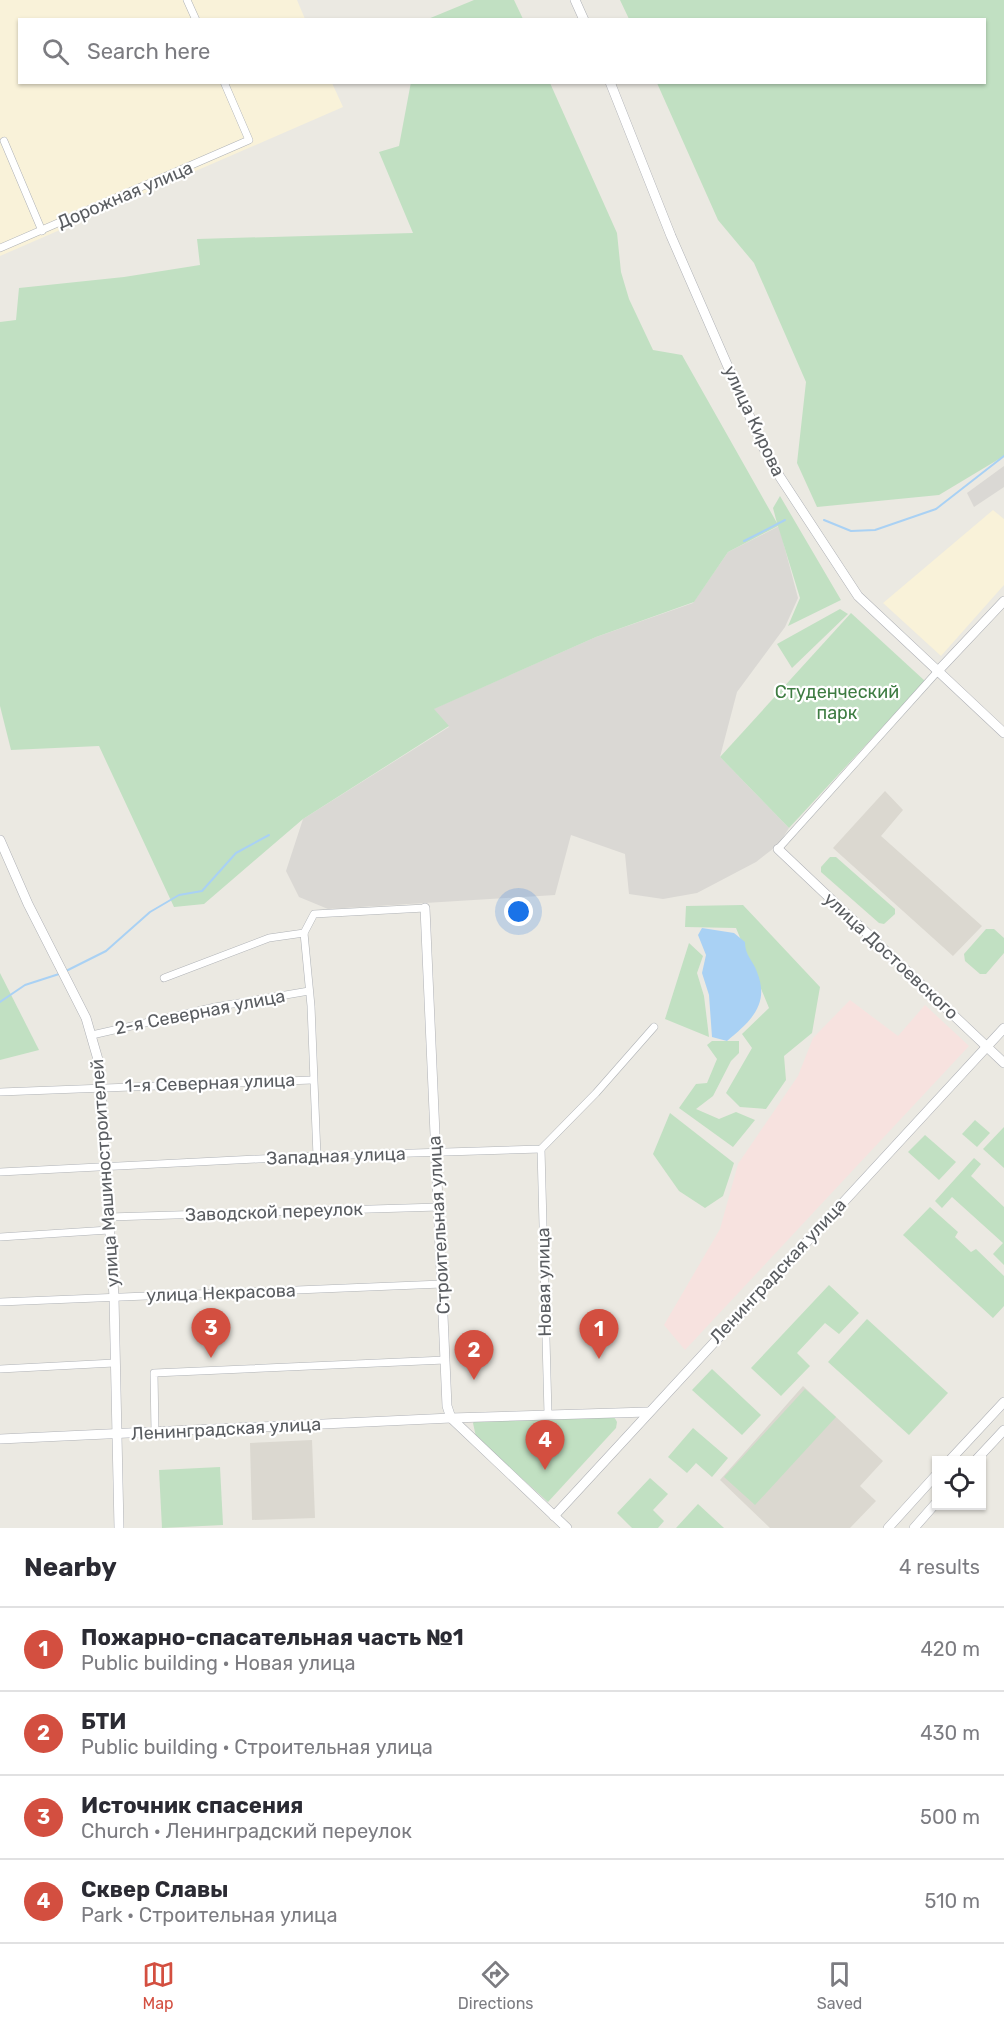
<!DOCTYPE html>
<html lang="en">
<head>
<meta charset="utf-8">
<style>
	body { margin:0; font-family:Rubik,sans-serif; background:#f2f2f3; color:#2b2b33 }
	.controls { position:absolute; right:18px; bottom:18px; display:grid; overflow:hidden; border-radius:0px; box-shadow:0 2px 4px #0004 }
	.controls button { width:54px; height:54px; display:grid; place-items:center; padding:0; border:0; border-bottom:2px solid #e1e1e2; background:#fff; color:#2b2b33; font:30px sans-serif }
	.you { position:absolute; left:519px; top:912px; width:21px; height:21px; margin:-15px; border:4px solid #fff; border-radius:50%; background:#1a73e8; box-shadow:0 0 0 9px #1a73e833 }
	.badge { display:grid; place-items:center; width:39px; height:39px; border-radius:50%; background:#d34f40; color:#fff; font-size:20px; font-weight:700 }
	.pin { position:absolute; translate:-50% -50px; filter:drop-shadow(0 2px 3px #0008) }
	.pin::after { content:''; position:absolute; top:32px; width:21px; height:18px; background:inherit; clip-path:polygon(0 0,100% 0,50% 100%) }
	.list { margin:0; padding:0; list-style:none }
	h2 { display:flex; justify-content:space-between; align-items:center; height:78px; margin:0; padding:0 24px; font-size:26px }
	h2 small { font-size:20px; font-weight:400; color:#7c7c81 }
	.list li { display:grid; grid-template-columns:39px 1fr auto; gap:18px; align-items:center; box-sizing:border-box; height:84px; padding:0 24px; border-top:2px solid #e1e1e2 }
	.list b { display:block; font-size:22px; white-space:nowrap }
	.list p { margin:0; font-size:20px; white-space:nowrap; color:#7c7c81 }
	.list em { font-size:20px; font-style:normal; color:#7c7c81 }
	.icon { flex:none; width:33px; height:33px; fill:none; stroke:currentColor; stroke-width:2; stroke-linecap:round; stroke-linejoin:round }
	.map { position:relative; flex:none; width:1004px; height:1528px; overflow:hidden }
	.search { position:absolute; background:#fff; box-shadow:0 2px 4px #0004; left:18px; right:18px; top:18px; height:66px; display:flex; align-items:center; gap:15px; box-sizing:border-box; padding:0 21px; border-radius:0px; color:#7c7c81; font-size:22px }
	.sheet { height:414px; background:#fff }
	nav { display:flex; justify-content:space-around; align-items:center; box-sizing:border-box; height:84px; border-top:2px solid #e1e1e2; background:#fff; font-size:16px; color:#7c7c81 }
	nav a { display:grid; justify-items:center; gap:3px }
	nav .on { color:#d34f40 }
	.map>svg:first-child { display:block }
</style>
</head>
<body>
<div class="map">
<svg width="1004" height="1528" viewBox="0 0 1004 1528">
	<rect width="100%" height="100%" fill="#ebe9e2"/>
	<g fill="#f9f2d9">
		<path d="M0,0h297l8,19 -285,1v62l312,1 11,24 -343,149z"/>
		<path d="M993,510l11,9v66l-63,71 -58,-53z"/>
	</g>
	<g fill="#dad8d4">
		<path d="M1004,466v21l-30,20 -7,-14z"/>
		<path d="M779,526l19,72 -13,29 -48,65 -17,65 69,71 -11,17 -22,17 -59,31 -34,6 -34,-5 -4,-40 -54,-19 -16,60 -227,14 -29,-12 -13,-26 17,-52 146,-92 -16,-18 163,-72 97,-34 35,-51z"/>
	</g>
	<g fill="#dbd8d0">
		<path d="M885,791l18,19 -22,26 101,90 -29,30 -120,-108z"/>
		<path d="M803,1386l80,75 -23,25 16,15 -26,27h-80l-50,-48z"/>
		<path d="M312,1440l3,78 -63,2 -2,-77z"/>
	</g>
	<path fill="#f7e2df" d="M850,1000l48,36 27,-31 44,41 -284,304 -21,-25 56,-96 18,-65 60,-88 15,-38z"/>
	<g fill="#c1e0c2">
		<path d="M474,0h40l9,19h-95z"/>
		<path d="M620,0h384v456l-65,39 -122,12 -20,-44 9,-81 -52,-119 -36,-43 -61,-137 327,-1v-62l-355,-1z"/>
		<path d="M411,82l139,1 67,150 4,39 8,27 24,51 29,5 95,168 -4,-15 7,-12 61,104 -53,26 12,-28 -22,-72 -50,26 -34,50 -98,35 -162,72 15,17 -146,93 -99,85 -30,3 -75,-161 -88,4 -11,-44v-384l16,-2 3,-32 105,-11 76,-12 -3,-26 216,-6 -34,-81 20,-6z"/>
		<path d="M840,609l8,5 -56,54 -15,-24z"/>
		<path d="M851,613l74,68 -136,147 -69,-71z"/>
		<path d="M830,857h6l59,52v5l-11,10 -5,-1 -58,-51v-5z"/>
		<path d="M743,905l77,82 -8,46 -28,23 2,24 -20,29 -26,-2 -14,-14 26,-45 -10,-14 27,-26 -33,-80 -51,-1 1,-21z"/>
		<path d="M986,929h8l10,9v15l-18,21h-6l-15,-13 -1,-7z"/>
		<path d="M689,943l14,13 -6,17 7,23 5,41 -44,-18z"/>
		<path d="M0,973l39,77 -39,10z"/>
		<path d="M712,1041h27v12l-8,8 -18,35 -17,13 23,10 17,-7 19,8 -22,27 -54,-39 17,-24 11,-1 10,-24 -10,-14z"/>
		<path d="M670,1113l64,50 -11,33 -18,12 -26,-17 -26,-37z"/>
		<path d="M975,1120l15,13 -13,14 -15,-13z"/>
		<path d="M1004,1127v41l-21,-19z"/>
		<path d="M925,1135l31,27 -17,18 -31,-28z"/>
		<path d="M974,1158l7,6 -10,12 33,31v58l-11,-11 10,-11 -51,-46 -10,11 -7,-7z"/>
		<path d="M930,1207l28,25 -3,5 16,15 5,-3 28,27v30l-11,12 -90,-83z"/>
		<path d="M829,1285l30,28 -20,21 -14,-11 -28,30 13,13 -29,30 -30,-28z"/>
		<path d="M867,1319l81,74 -39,42 -81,-73z"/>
		<path d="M712,1369l49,46 -19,20 -50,-45z"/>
		<path d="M805,1389l31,28 -81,88 -31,-28z"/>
		<path d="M613,1415l4,7 -1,6 -68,74 -72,-65 -3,-14 3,-4z"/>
		<path d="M693,1428l35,30 -16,19 -16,-14 -9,10 -19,-16z"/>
		<path d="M220,1467l3,58 -61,3 -3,-58z"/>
		<path d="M650,1478l18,16 -15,16 11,11 -6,7h-26l-15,-15z"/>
		<path d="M698,1504l26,24h-48z"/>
	</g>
	<path fill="#a9d1f4" d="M702,928l32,5 11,9c0,14 8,18 12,30 13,32 -6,49 -30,69l-15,-4 -3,-42 -7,-22 4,-18 -8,-20z"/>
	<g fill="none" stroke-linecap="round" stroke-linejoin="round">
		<g stroke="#a9d1f4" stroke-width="2">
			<path d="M824,520l27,11 24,-1 61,-21 68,-53"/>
			<path d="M744,541l41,-21"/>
			<path d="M64,972l42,-21 44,-39 29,-17 23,-4 34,-38 33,-18"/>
			<path d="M0,1002l25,-17 34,-11"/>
		</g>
		<g stroke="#afb2b6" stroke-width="8">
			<g id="street">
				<path d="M187,0l9,20"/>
				<path d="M4,141l38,90"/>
				<path d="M0,248l249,-108 -25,-58"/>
				<path d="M778,849l159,-177"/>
				<path d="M164,978l105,-40 35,-5"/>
				<path d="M92,1035l123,-28 94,-16"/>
				<path d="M0,1092l312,-12"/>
				<path d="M541,1149l7,265"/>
				<path d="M317,1156l-6,-150 -7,-73 10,-19 111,-6"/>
				<path d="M0,1172l317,-16 224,-7 55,-56 58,-66"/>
				<path d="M109,1217l330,-10"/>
				<path d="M0,1237l109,-7"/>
				<path d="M0,1302l442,-18"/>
				<path d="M0,1369l114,-6"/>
				<path d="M155,1432l-1,-59 291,-13"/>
			</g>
		</g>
		<g stroke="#afb1b6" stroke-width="10">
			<g id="secondary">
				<path d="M575,0l9,20"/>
				<path d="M610,82l61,154 92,211 17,30 78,119 146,137"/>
				<path d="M937,672l67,-71"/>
				<path d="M0,840l28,64 58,114 13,45 15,234 5,231"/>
				<path d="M778,849l226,214"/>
				<path d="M425,908l22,498 4,12 116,110"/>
				<path d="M0,1439l451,-21 197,-6"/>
				<path d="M950,1460l54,-58"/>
				<path d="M976,1460l28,-30"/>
				<path d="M554,1516l450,-488"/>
				<path d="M888,1528l48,-53"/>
				<path d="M914,1528l22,-25"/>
			</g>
		</g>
		<use href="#street" stroke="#fff" stroke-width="7"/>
		<use href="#secondary" stroke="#fff" stroke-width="9"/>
	</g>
	<g text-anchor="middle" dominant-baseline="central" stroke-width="4.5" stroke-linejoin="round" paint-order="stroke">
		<g font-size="18" fill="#5a5d61" stroke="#fff">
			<text transform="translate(125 195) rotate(-23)">Дорожная улица</text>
			<text transform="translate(754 421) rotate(65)">улица Кирова</text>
			<text transform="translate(891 956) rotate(43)">улица Достоевского</text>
			<text transform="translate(200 1012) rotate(-11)">2-я Северная улица</text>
			<text transform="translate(210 1083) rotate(-2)">1-я Северная улица</text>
			<text transform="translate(336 1156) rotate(-2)">Западная улица</text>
			<text transform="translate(105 1173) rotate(-94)">улица Машиностроителей</text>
			<text transform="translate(274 1212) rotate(-2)">Заводской переулок</text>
			<text transform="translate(439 1225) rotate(-93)">Строительная улица</text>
			<text transform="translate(778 1271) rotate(-47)">Ленинградская улица</text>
			<text transform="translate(544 1282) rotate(-91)">Новая улица</text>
			<text transform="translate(221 1293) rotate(-2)">улица Некрасова</text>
			<text transform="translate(226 1429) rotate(-3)">Ленинградская улица</text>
		</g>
		<g font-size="18" fill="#3e7c42" stroke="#fff">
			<text x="837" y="692">Студенческий<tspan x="837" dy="21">парк</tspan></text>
		</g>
	</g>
</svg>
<div class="controls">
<button><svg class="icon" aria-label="locate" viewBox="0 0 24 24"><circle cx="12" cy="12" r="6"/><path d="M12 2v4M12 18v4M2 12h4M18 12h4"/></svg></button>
</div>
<div class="you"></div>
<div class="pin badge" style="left:599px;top:1359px">1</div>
<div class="pin badge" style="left:474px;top:1380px">2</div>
<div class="pin badge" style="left:211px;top:1358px">3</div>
<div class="pin badge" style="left:545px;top:1470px">4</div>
<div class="search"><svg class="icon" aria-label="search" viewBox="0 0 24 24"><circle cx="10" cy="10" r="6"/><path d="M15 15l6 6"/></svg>Search here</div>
</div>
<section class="sheet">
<h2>Nearby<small>4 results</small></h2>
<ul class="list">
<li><span class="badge">1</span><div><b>Пожарно-спасательная часть №1</b><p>Public building · Новая улица</p></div><em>420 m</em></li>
<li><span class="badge">2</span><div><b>БТИ</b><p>Public building · Строительная улица</p></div><em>430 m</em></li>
<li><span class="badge">3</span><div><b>Источник спасения</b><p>Church · Ленинградский переулок</p></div><em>500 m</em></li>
<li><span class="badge">4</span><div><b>Сквер Славы</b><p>Park · Строительная улица</p></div><em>510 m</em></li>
</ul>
</section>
<nav>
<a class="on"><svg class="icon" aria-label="map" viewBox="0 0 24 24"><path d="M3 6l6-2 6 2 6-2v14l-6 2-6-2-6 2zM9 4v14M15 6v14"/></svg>Map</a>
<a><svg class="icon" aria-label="directions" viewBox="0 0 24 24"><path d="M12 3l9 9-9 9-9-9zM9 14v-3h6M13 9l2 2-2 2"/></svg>Directions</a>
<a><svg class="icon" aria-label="saved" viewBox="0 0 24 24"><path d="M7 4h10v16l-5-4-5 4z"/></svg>Saved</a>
</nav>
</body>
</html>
